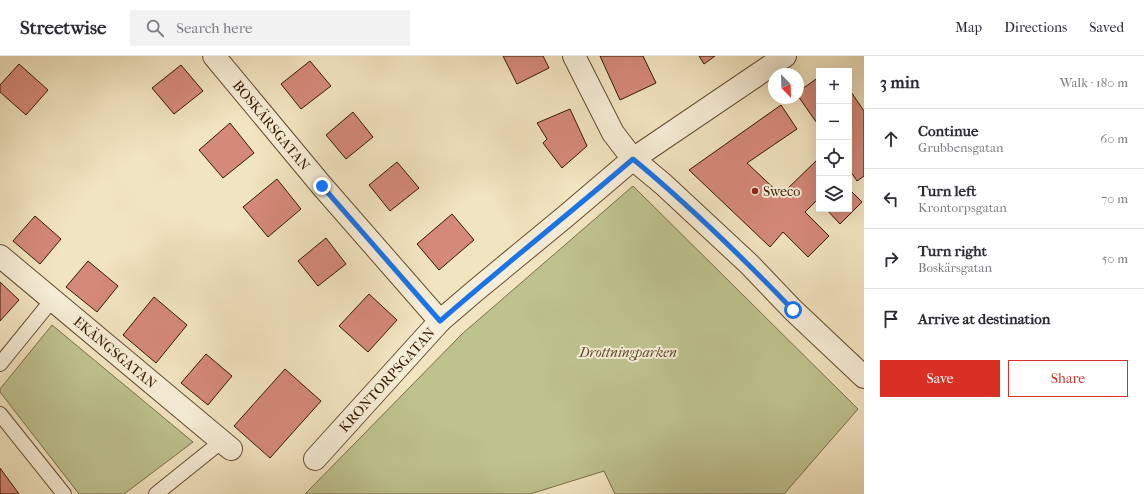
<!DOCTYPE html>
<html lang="en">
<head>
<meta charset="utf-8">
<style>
	body { margin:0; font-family:"IM FELL French Canon",serif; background:#f2f2f3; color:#2b2b33 }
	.controls { position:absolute; right:12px; top:12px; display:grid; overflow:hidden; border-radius:0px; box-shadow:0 4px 16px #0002 }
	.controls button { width:36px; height:36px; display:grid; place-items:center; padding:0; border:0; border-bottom:1px solid #e1e1e2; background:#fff; color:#2b2b33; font:20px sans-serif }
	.compass { position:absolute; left:768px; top:12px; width:36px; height:36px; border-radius:50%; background:#fff; box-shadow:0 4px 16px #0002; rotate:157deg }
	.stop { position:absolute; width:12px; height:12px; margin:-9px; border:3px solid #1a73e8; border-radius:50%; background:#fff }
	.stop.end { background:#1a73e8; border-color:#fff; box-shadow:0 1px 4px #0008 }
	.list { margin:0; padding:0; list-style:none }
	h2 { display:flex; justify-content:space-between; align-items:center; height:52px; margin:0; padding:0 16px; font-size:17px }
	h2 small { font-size:13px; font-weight:400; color:#7c7c81 }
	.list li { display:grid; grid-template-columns:26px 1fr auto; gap:12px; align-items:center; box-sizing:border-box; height:60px; padding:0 16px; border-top:1px solid #e1e1e2 }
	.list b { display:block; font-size:15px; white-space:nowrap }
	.list p { margin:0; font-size:13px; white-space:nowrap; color:#7c7c81 }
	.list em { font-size:13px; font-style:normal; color:#7c7c81 }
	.actions { display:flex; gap:8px; padding:12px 16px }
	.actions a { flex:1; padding:9px 0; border:1px solid #d93025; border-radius:0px; text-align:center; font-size:14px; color:#d93025 }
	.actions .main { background:#d93025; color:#fff }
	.icon { flex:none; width:22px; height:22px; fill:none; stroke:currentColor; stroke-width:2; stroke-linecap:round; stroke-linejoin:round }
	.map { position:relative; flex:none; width:864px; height:438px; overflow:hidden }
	header { display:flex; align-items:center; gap:24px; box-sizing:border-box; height:56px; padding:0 20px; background:#fff; border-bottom:1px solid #e1e1e2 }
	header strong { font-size:19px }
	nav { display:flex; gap:22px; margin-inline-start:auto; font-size:14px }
	.search { width:280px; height:36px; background:#f2f2f3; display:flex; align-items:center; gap:10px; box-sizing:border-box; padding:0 14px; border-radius:0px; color:#7c7c81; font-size:15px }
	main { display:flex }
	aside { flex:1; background:#fff }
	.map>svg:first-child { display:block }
</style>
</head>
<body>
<header>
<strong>Streetwise</strong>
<div class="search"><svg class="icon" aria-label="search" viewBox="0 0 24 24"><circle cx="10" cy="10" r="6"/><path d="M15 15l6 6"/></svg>Search here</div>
<nav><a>Map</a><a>Directions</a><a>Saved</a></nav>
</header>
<main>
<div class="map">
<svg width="864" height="438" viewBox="0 0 864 438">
	<rect width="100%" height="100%" fill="#f1e4c0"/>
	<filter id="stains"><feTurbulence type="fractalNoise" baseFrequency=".005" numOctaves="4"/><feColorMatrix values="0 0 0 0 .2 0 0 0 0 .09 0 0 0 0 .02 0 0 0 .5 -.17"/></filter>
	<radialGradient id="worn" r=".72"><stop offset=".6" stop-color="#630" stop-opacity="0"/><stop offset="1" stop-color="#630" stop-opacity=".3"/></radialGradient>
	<g fill="#bec28f" stroke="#7a6d48">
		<path d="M633,130l225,223 -74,85h-169l-11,-23 -74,23h-225l157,-160z"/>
		<path d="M52,269l141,117 -69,52h-45l-79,-102v-3z"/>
	</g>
	<g fill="#d58979" stroke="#351800">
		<path d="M503,0h40l6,12 -32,16z"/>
		<path d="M600,0h43l13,27 -36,17z"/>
		<path d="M699,0h16l-11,8z"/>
		<path d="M310,5l21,25 -30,23 -20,-25z"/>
		<path d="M19,8l29,26 -22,25 -26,-23v-7z"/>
		<path d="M181,9l22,26 -29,23 -22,-26z"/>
		<path d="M819,21v49l-21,-30v-4z"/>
		<path d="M849,33l15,22v65l-7,5 -8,-12z"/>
		<path d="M781,49l16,24 -50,34 34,32 38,-37v44l-2,-2 -12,12 24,24 -21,21 -25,-25 -13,15 -81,-77z"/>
		<path d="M570,53l17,37 -25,22 -19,-25 4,-4 -10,-16z"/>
		<path d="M353,56l20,25 -27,22 -20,-24z"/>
		<path d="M230,67l24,30 -31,25 -24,-28z"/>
		<path d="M397,106l22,26 -29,23 -21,-26z"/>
		<path d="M277,123l24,30 -33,28 -25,-30z"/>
		<path d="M849,133l13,13 -22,22 -14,-15h23z"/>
		<path d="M452,158l22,26 -35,30 -22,-26z"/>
		<path d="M35,160l26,23 -21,25 -27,-23z"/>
		<path d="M326,182l20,26 -28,22 -20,-25z"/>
		<path d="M88,205l30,25 -21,26 -31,-25z"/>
		<path d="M0,226l19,18 -19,21z"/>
		<path d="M369,238l28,26 -29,32 -29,-26z"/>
		<path d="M154,241l33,28 -31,38 -33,-28z"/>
		<path d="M206,298l26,22 -24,29 -27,-22z"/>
		<path d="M285,313l36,32 -51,57 -36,-32z"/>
		<path d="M0,412l19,26h-19z"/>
	</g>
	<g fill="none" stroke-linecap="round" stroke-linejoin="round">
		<g stroke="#644b30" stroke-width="16">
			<g id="service">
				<path d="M0,308l52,-64"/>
				<path d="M0,358l64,80"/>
				<path d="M156,438l66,-53"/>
			</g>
		</g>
		<g stroke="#644b30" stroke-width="24">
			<g id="minor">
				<path id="s1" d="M214,0l108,130 118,135"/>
				<path d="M574,0l39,77 20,26 30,25 86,80 44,46 71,67"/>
				<path id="s2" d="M0,200l231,193"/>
				<path id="s3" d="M315,403l125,-138 35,-30 91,-75 67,-57 152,-103"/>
			</g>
		</g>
		<use href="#service" stroke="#f6edd6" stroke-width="14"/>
		<use href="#minor" stroke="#f6edd6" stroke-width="22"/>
	</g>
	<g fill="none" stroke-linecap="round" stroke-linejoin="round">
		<path stroke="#1a73e8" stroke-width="5" d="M322,130l118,135c63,-55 129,-107 193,-162 57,47 109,98 160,151"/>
	</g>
	<circle fill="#8f2418" stroke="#f6edd6" stroke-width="1.5" cx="755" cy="135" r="4"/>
	<g text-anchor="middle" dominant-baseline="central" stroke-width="4" stroke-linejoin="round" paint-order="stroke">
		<g font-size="14" fill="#351800" stroke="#f6edd6">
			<text stroke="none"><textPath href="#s1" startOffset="90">BOSKÄRSGATAN</textPath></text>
			<text stroke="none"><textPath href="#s2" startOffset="150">EKÄNGSGATAN</textPath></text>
			<text stroke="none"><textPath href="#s3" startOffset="107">KRONTORPSGATAN</textPath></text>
		</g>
		<g font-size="14" fill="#351800" stroke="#f6edd6" text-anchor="start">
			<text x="763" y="135">Sweco</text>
		</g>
		<g font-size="14" font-style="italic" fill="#5e4b2b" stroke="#f6edd6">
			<text x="628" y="296">Drottningparken</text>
		</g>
	</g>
	<rect width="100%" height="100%" filter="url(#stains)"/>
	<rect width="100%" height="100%" fill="url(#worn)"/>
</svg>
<div class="controls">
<button>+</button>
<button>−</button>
<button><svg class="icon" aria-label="locate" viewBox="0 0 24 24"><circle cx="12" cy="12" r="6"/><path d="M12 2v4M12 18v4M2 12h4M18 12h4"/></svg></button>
<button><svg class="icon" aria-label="layers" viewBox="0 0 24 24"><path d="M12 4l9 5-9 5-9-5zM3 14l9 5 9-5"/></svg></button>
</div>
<svg class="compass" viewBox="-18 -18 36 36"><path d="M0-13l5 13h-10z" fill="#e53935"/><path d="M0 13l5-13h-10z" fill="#7c7c81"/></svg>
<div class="stop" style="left:793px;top:254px"></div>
<div class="stop end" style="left:322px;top:130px"></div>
</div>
<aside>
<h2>3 min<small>Walk · 180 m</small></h2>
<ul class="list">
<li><svg class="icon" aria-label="ahead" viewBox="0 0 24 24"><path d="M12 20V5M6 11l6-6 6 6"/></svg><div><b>Continue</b><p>Grubbensgatan</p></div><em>60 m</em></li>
<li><svg class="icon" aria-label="left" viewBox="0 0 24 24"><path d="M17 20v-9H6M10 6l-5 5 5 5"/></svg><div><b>Turn left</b><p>Krontorpsgatan</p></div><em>70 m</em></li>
<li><svg class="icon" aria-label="right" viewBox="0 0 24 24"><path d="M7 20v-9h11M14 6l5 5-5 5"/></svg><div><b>Turn right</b><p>Boskärsgatan</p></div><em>50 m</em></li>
<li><svg class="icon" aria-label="arrive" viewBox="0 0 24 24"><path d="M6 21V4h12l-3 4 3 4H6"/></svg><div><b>Arrive at destination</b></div></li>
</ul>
<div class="actions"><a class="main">Save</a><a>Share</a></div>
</aside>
</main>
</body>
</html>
